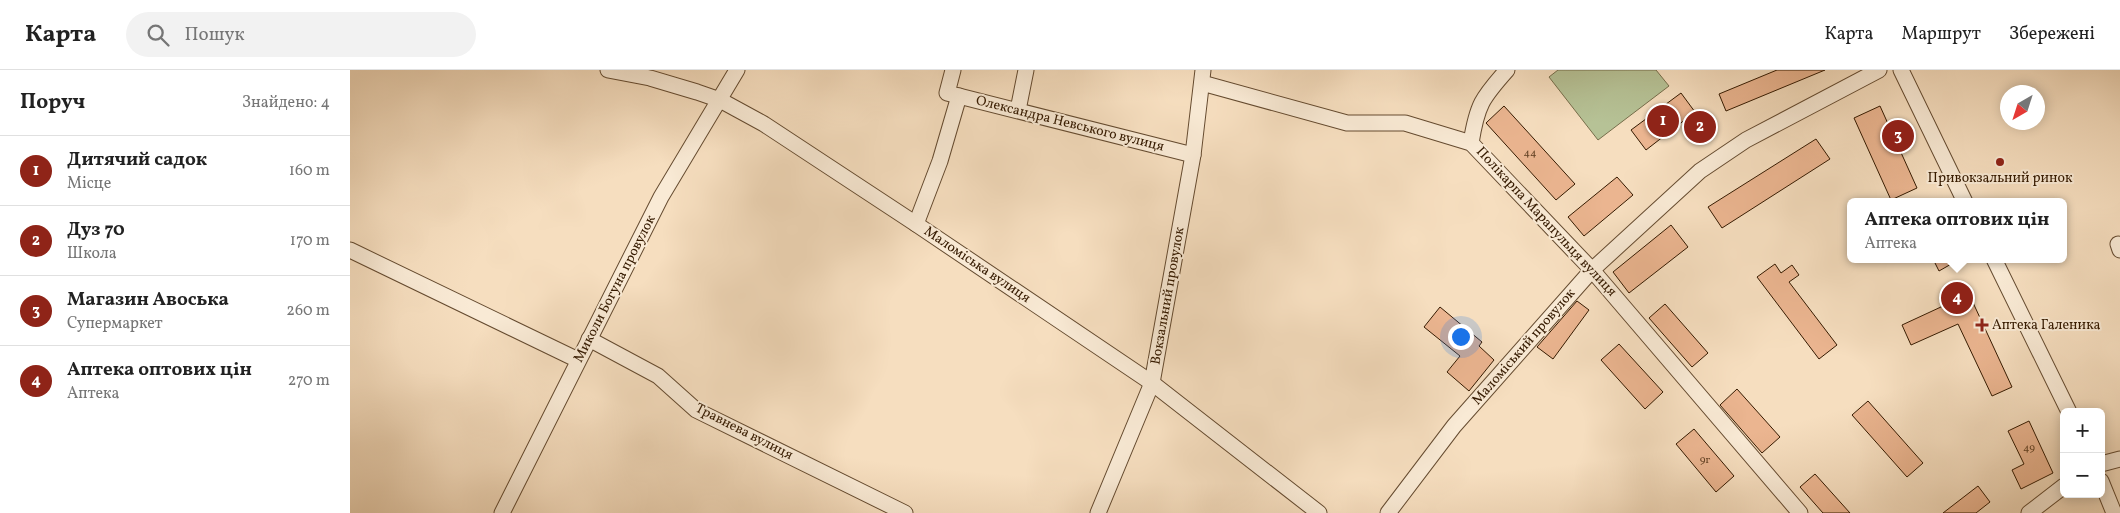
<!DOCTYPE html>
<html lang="uk">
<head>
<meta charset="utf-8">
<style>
	body { margin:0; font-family:Vollkorn,serif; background:#f2f2f2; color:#222 }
	.controls { position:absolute; right:15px; bottom:15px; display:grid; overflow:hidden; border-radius:8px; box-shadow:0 2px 12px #0003 }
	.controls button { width:45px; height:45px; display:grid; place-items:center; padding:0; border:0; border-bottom:1px solid #e0e0e0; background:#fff; color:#222; font:25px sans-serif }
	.compass { position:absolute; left:1650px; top:15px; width:45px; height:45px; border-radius:50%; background:#fff; box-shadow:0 2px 12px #0003; rotate:219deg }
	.you { position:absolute; left:1110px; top:266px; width:18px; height:18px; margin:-12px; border:4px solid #fff; border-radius:50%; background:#1a73e8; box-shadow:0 0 0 8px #1a73e833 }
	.badge { display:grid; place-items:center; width:32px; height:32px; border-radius:50%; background:#8f2418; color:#fff; font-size:16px; font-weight:700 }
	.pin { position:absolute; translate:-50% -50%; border:2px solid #fff; box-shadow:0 1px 5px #0006 }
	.popup { position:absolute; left:1497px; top:128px; width:220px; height:65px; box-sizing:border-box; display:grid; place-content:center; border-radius:8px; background:#fff; filter:drop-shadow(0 1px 4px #0005); font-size:16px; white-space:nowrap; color:#767676 }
	.popup b { font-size:19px; color:#222 }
	.popup::after { content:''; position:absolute; left:50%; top:100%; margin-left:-10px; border:10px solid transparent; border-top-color:#fff }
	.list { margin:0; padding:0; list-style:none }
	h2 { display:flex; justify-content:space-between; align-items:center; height:65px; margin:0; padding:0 20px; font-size:21px }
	h2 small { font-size:16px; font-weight:400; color:#767676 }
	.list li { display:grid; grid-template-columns:32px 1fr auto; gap:15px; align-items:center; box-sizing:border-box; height:70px; padding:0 20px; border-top:1px solid #e0e0e0 }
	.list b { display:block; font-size:19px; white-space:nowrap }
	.list p { margin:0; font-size:16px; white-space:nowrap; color:#767676 }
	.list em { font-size:16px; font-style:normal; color:#767676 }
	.icon { flex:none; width:28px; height:28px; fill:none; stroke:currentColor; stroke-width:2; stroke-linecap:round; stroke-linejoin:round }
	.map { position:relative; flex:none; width:1770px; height:443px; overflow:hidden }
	header { display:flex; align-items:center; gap:30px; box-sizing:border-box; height:70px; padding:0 25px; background:#fff; border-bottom:1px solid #e0e0e0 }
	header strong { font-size:24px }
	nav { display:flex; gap:28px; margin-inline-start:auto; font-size:18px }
	.search { width:350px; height:45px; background:#f2f2f2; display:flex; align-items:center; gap:12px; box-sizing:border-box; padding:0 18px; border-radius:28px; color:#767676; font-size:19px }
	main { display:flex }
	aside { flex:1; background:#fff }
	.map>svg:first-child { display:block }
</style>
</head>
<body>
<header>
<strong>Карта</strong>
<div class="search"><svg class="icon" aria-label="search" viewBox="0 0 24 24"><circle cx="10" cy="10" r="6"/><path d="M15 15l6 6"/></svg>Пошук</div>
<nav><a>Карта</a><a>Маршрут</a><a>Збережені</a></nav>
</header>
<main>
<aside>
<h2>Поруч<small>Знайдено: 4</small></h2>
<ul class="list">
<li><span class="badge">1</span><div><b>Дитячий садок</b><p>Місце</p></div><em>160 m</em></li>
<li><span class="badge">2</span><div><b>Дуз 70</b><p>Школа</p></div><em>170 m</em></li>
<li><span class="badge">3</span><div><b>Магазин Авоська</b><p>Супермаркет</p></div><em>260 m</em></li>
<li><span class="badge">4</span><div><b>Аптека оптових цін</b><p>Аптека</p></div><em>270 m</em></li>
</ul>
</aside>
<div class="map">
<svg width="1770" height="443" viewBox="0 0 1770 443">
	<rect width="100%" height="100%" fill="#f6debf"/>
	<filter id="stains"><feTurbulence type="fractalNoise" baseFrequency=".004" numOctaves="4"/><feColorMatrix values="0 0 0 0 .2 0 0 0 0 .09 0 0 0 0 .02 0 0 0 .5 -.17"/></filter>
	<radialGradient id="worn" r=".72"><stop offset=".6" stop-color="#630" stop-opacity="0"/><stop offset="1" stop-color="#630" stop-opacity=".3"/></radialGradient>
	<path fill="#b6c296" stroke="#766e4b" d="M1208,0h98l13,16 -71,54 -49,-63z"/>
	<g fill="#ebb590" stroke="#351a00">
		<path d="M1427,0h48l-99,41 -7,-17z"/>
		<path d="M1331,23l14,19 -49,38 -15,-20z"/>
		<path d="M1154,36l71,78 -19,16 -70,-77z"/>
		<path d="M1530,36l37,82 -26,12 -37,-82z"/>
		<path d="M1466,69l14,20 -108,69 -14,-21z"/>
		<path d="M1267,107l16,18 -49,41 -16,-19z"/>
		<path d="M1321,155l17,22 -59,46 -16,-21z"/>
		<path d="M1583,189h27l-21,12z"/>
		<path d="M1425,194l6,9 11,-8 7,10 -10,7 48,63 -18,14 -62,-82z"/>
		<path d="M1619,224l43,93 -20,9 -34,-72 -47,21 -9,-20z"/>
		<path d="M1227,231l12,9 -36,49 -16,-12z"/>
		<path d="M1315,234l43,49 -16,14 -43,-49z"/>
		<path d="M1090,237l42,35 -3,4 15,14 -25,31 -22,-19 13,-16 -36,-29z"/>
		<path d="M1269,274l44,48 -18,17 -44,-49z"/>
		<path d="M1387,319l43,48 -18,16 -42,-48z"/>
		<path d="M1518,331l55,62 -16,14 -55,-62z"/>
		<path d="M1679,351l24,52 -32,16 -9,-19 12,-6 -16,-33z"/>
		<path d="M1344,359l40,47 -18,16 -40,-48z"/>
		<path d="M1465,404l35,39h-27l-23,-26z"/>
		<path d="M1628,416l12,16 -14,11h-33z"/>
	</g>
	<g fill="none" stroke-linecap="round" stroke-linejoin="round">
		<g stroke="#654b30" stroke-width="17">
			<g id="minor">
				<path d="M258,0l42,8 47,14 23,8 44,24 152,100 236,159 167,130"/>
				<path d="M603,0l-6,23 246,62"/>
				<path d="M1551,0l64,132"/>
				<path d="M852,13l145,40h58l66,20 121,127 208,243"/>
				<path d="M668,40l8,-40"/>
				<path d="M1121,73c6,-38 11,-45 36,-73"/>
				<path d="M566,154l24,-63 19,-65"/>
				<path d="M1768,174l2,6"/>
				<path d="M0,180l228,110"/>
				<path d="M1644,189l75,153"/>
				<path d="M239,269l69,37 38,34 209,103"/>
				<path d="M1751,394l19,-5"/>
				<path d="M1751,411l13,32"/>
				<path d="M152,443l159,-316 76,-127"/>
				<path d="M748,443l54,-130 41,-228 10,-85"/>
				<path d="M1038,443l66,-87 138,-156 108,-99 46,-31 133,-70"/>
				<path d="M1679,443l35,-27"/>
			</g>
		</g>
		<use href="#minor" stroke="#f9ead5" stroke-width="15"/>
	</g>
	<g fill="#8f2418" stroke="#f9ead5" stroke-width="2">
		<circle cx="1650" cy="92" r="5"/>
		<path d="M1629.5 247.5h5v5h5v5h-5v5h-5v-5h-5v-5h5z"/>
	</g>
	<g text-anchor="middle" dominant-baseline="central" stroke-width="4" stroke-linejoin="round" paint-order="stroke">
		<g font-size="11" fill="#624124">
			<text x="1180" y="83">44</text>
			<text x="1679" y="378">49</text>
			<text x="1355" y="390">9г</text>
		</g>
		<g font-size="14" fill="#351a00" stroke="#f9ead5">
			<text transform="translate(720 54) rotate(14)">Олександра Невського вулиця</text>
			<text transform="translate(1196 152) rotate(47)">Полікарпа Марапульця вулиця</text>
			<text transform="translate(627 195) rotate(34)">Маломіська вулиця</text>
			<text transform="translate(265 219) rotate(-63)">Миколи Богуна провулок</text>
			<text transform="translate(818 226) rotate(-80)">Вокзальний провулок</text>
			<text transform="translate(1174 277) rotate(-49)">Маломіський провулок</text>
			<text transform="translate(394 362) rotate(27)">Травнева вулиця</text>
		</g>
		<g font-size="14" fill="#351a00" stroke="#f9ead5">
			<text x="1650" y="108">Привокзальний ринок</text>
			<text x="1642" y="255" text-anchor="start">Аптека Галеника</text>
		</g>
	</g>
	<rect width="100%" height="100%" filter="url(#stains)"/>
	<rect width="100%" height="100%" fill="url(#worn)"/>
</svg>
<div class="controls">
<button>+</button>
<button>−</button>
</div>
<svg class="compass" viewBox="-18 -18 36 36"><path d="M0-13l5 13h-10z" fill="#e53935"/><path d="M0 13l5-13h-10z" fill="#767676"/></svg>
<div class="you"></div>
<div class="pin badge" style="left:1313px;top:51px">1</div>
<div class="pin badge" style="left:1350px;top:57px">2</div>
<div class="pin badge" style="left:1548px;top:66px">3</div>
<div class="pin badge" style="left:1607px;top:228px">4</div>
<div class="popup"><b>Аптека оптових цін</b>Аптека</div>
</div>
</main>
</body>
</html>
